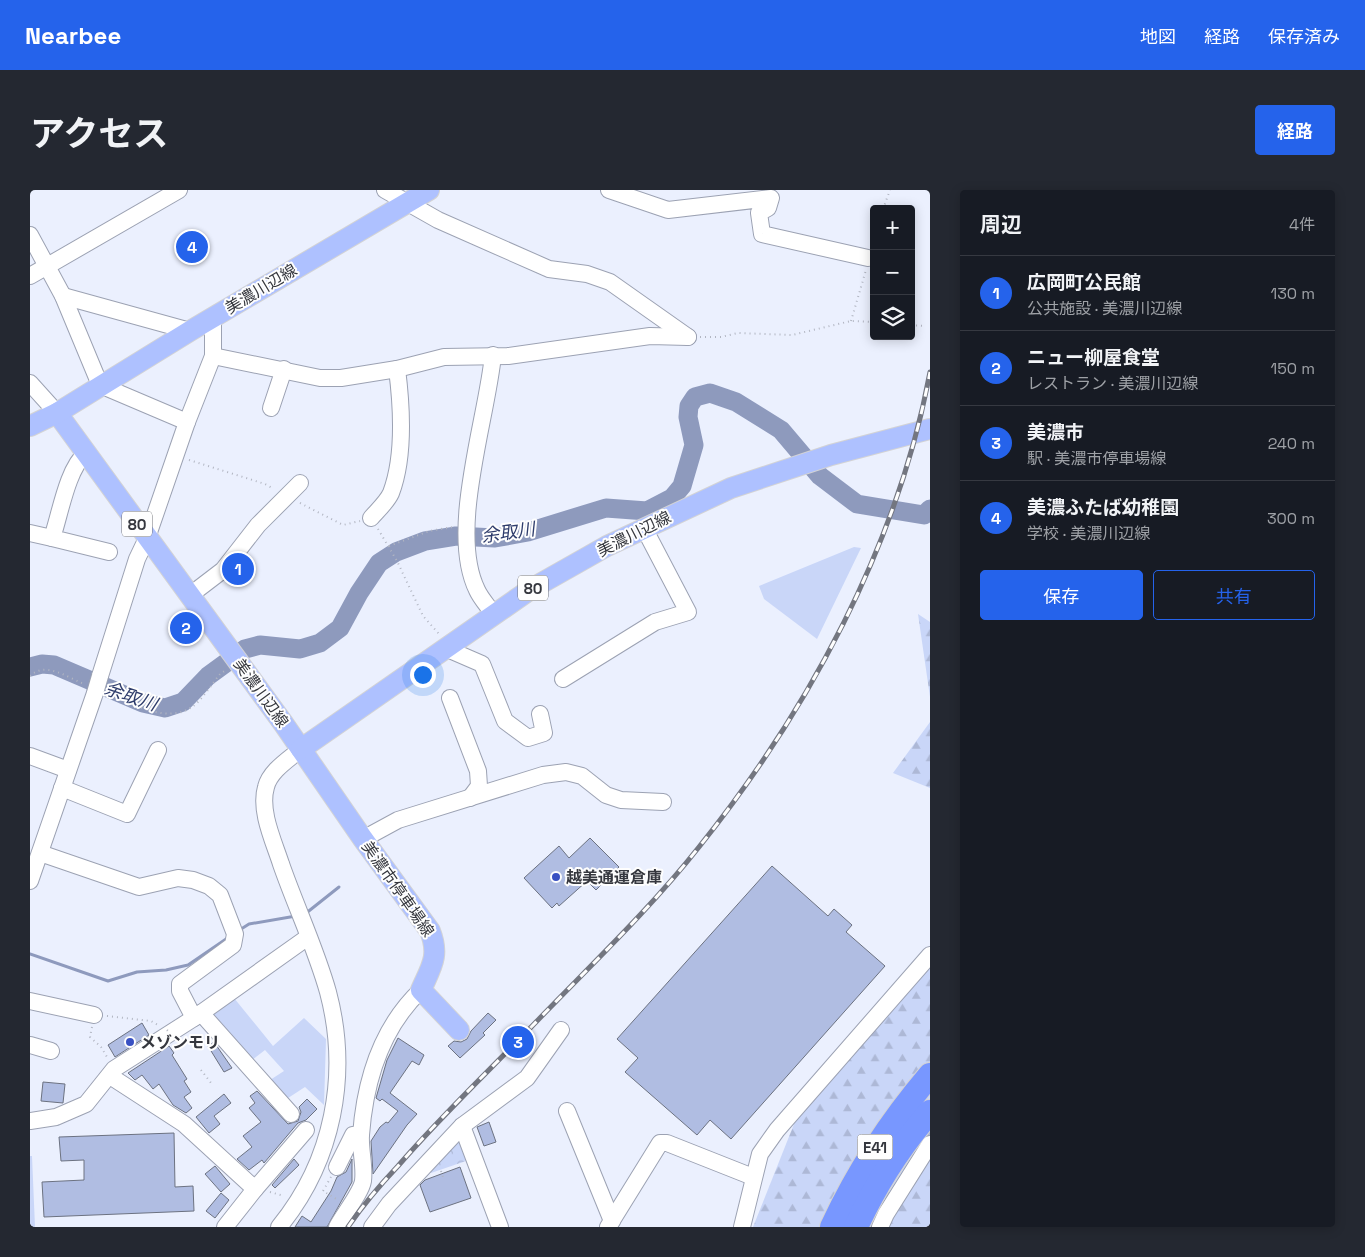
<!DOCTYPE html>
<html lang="ja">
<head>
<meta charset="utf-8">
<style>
	body { margin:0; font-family:"Space Grotesk","Noto Sans JP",sans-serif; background:#242831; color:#f1f3f6 }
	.controls { position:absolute; right:15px; top:15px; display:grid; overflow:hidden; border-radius:5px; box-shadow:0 2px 12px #0003 }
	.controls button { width:45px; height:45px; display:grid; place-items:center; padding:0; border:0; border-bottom:1px solid #363941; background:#171b24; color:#f1f3f6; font:25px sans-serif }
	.you { position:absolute; left:392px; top:484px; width:18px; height:18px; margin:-12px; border:4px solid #fff; border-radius:50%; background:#1a73e8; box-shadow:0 0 0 8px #1a73e833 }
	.badge { display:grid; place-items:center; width:32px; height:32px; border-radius:50%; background:#2563eb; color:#fff; font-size:16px; font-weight:700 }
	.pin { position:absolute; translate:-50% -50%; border:2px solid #fff; box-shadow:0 1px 5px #0006 }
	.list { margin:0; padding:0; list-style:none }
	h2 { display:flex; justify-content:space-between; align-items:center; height:65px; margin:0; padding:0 20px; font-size:21px }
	h2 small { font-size:16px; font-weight:400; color:#9ea1a6 }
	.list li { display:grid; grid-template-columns:32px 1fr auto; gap:15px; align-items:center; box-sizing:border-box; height:75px; padding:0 20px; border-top:1px solid #363941 }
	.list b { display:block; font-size:19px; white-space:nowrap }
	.list p { margin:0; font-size:16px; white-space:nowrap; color:#9ea1a6 }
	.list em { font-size:16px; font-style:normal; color:#9ea1a6 }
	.actions { display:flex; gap:10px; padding:15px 20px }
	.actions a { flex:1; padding:11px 0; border:1px solid #2563eb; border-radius:5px; text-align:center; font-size:18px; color:#2563eb }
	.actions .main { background:#2563eb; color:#fff }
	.icon { flex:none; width:28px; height:28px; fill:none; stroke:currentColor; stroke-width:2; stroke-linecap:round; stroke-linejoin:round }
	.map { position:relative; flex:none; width:900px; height:1037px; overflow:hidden; border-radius:5px }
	header { display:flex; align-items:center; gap:30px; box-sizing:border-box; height:70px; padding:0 25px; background:#2563eb; color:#fff }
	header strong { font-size:24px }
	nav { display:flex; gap:28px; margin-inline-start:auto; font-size:18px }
	.intro { display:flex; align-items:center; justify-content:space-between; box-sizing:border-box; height:120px; padding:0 30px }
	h1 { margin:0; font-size:35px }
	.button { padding:12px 22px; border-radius:5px; background:#2563eb; color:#fff; font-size:18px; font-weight:700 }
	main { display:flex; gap:30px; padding:0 30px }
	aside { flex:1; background:#171b24; border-radius:5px; box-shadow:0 2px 12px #0003 }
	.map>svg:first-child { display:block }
</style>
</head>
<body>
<header>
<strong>Nearbee</strong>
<nav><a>地図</a><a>経路</a><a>保存済み</a></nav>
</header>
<div class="intro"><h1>アクセス</h1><a class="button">経路</a></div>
<main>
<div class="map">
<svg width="900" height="1037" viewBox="0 0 900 1037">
	<defs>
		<pattern id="forest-firs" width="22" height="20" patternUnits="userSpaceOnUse" patternTransform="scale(1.25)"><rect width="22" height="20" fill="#c9d6f8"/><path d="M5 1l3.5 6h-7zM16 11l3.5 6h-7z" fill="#adb8d6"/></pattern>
		<pattern id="park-crowns" width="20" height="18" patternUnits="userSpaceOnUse" patternTransform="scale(1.25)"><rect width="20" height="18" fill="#c9d6f8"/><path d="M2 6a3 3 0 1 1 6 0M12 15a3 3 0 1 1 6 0" fill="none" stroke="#adb8d6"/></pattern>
	</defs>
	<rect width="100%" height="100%" fill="#ebf0fe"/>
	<g fill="#c9d6f8">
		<path d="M824,357l7,1 -44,91 -53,-40 -5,-13z"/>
		<path d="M204,808l39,48 31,-28 22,21 -2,66 -19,-18 -20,13 -18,-18 17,-11 -19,-21 -17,13 -38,-52z"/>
		<path d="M0,966h2l3,71h-5z"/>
	</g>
	<g fill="url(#forest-firs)">
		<path d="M888,424l12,8v75z"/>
		<path d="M900,532v66l-37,-15z"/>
		<path d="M900,770v267h-177l45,-113z"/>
	</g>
	<path fill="url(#park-crowns)" d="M424,951l7,1 5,19 -35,12 -3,-6z"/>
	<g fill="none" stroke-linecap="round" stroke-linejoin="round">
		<g stroke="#8e9abd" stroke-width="3">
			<path d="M275,724l34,-27"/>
			<path d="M208,741l11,-7 47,-8"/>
			<path d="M0,764l78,27 29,-9 29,-2 22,-5 41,-28"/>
		</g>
		<path stroke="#8e9abd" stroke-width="19" d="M0,477l12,-3 12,1 89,38 22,5 18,-6 25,-26 37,-27 15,-4 40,4 20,-6 20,-15 19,-35 20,-30 17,-11 29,-11 31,-5 39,2 33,-6 78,-24 41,3 25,-13 10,-12 12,-41 -6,-28 1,-11 6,-9 15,-4 26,9 45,28 39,46 37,28 67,11 6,-6"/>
	</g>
	<g fill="#b0bde2" stroke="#6c7281">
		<path d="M214,369l6,5 -13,18 -7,-5z"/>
		<path d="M560,648l29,29 -23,23 -9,-9 -28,25 -2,-3 -5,5 -28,-30 35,-32 10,12z"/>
		<path d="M742,676l56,50 6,-7 18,16 -6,7 39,34 -154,173 -21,-19 -13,15 -72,-63 13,-14 -21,-19z"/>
		<path d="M458,823l8,7 -13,13 2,2 -25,23 -12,-12 6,-5 7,1 6,-3 4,-8z"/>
		<path d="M112,833l7,12 -34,22 -7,-12z"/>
		<path d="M368,848l26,17 -5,10 -7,-4 -22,32 27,21 -10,11 -34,49 -2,-33 9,-14 6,-5 2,1 10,-12 -16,-12 -2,2 -4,-3 11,-38z"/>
		<path d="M184,852l18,26 -8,4 -16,-26z"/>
		<path d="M139,856l5,7 -2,2 15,24 -3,2 7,11 -7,5 8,11 -6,5 -13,-8 -14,-21 -6,5 -11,-14 -7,5 -7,-7z"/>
		<path d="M13,892l22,2 -2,19 -22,-2z"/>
		<path d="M227,901l31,33 10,-3 3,-9 -2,-5 8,-8 10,10 -11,11 -8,3 -34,40 -2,-3 -13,10 -12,-11 15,-12 -9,-11 18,-14 -12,-14 6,-5 -5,-7z"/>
		<path d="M194,904l7,9 -17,13 6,8 -11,9 -13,-16z"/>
		<path d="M459,932l7,20 -12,4 -7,-19z"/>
		<path d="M144,943l1,54 18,-1 1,25 -150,6 -2,-35 42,-2v-20l-23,1 -2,-24z"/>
		<path d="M264,969l5,6 -24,23 -3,-3z"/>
		<path d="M322,969v23l-25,45h-32l7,-11 9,6 20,-31 6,-14 9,-5z"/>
		<path d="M185,976l15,18 -9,8 -16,-18z"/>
		<path d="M430,977l11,31 -41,14 -10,-27 5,-5z"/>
		<path d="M191,1003l8,7 -14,18 -9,-7z"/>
	</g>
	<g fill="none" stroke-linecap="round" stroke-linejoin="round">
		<g stroke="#9ca2b3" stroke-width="18">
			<g id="minor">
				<path d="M355,0l53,30 111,49 38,5 23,8 78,55"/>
				<path d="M579,0l59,20 103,-12 -3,10 -9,5 3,21 106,24"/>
				<path d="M0,45l33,61 37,89 87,37"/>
				<path d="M0,86l149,-86"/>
				<path d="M33,106l127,35"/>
				<path d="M463,165c-6,64 -45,176 -16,235 4,9 12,17 17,25"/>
				<path d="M183,166l107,22h21l56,-9 47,-12 64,-1 142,-20 38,1"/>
				<path d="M0,193l27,30"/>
				<path d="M241,218l13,-39"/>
				<path d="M56,263c-19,16 -26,62 -34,85l57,14"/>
				<path d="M341,328c6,-7 16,-16 20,-25 14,-37 11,-85 6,-124"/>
				<path d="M0,343l22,5"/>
				<path d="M159,406l34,-26 35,-45 42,-42"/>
				<path d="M415,458l37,16 23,57 23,17 16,-5 -4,-19"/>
				<path d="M70,486l37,-117 10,-21 40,-116 26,-66v-38"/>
				<path d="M533,489l92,-57 33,-10 -44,-84"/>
				<path d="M420,508l28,73 1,15 -9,12"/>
				<path d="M0,566l38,14"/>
				<path d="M32,598l65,26 31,-64"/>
				<path d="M333,649l35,-19 145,-45 23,-3 16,4 24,19 15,5 42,2"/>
				<path d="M10,663l99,34 39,-9 15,2 16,6 11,9 15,39 -2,11 -53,39v7l14,27"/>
				<path d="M0,691l65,-188"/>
				<path d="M0,811l64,14"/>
				<path d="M171,823l90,101"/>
				<path d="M0,855l21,6"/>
				<path d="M80,886l74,48 71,65 -30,38"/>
				<path d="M537,921l45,110"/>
				<path d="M0,931l26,-4 30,-13 28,-35 80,-51 114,-81"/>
				<path d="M432,936l38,101"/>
				<path d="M307,977l16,-32 8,-1"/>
				<path d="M225,999l51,-59"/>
				<path d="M249,1037c54,-66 71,-152 49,-235 -12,-43 -32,-85 -47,-128 -7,-22 -22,-53 -15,-77 4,-16 22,-27 35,-38"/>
				<path d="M307,1037c6,-12 24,-34 26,-46 2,-15 -3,-31 -2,-46 4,-54 20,-107 60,-145"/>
				<path d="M342,1037l17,-23 73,-78 65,-48 34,-48"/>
				<path d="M578,1037l52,-84h7l86,34"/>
				<path d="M712,1037l18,-73 17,-24 153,-175"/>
				<path d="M850,1037l6,-13 44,-70"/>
			</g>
		</g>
		<g stroke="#d3d3d5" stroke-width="22">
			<g id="major">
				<path d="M27,223l226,310 80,116 67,92c10,25 1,36 -9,59l38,40"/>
				<path d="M0,236l27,-13 133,-82 239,-141"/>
				<path d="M271,559l230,-160 76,-43 124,-58 100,-33 99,-26"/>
			</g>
		</g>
		<g stroke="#d3d3d5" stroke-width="26">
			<g id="highway">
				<path d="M802,1037c26,-56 58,-105 98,-152"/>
				<path d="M826,1037c19,-41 44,-81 74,-115"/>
			</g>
		</g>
		<g stroke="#b2b6c2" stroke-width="2" stroke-dasharray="1 4" stroke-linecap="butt">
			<path d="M853,19l7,-19"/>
			<path d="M842,56l2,-7"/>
			<path d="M821,131l15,-51"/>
			<path d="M881,135l13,1"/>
			<path d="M670,147h21l17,-4 54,2 59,-14 23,1"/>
			<path d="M159,270l76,24 9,5"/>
			<path d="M270,313l43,22 17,-4"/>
			<path d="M348,339l19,32 26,55 16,18"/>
			<path d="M359,356l40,-15 24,-4"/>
			<path d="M0,486c15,-15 37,1 54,8"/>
			<path d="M79,504c25,10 57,30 83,13 10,-7 20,-23 28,-33l6,-4"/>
			<path d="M77,826l44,5 7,4"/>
			<path d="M62,837l-2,10 11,10 6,10"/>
			<path d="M171,880l10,13"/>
			<path d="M411,981l3,9"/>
			<path d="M301,987l-8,14 15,9"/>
			<path d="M240,1002l14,4"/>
		</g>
		<use href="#minor" stroke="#fff" stroke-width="16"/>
		<use href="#major" stroke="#aec1ff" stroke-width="20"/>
		<use href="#highway" stroke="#7897ff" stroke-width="24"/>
		<g stroke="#737680" stroke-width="5">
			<path id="rail" d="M318,1037c15,-22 32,-42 50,-61 44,-51 93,-97 139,-145 55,-57 113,-112 162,-174 109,-136 199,-302 231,-475"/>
		</g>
		<use href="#rail" stroke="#fefefe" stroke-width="3" stroke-dasharray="9" stroke-linecap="butt"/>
		<g stroke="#9ca2b3" stroke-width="18" stroke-linecap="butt">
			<path id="minor-bridge" d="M65,503l5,-17"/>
		</g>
		<path stroke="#b2b6c2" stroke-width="2" stroke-dasharray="1 4" stroke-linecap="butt" d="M137,840l3,3"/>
		<use href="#minor-bridge" stroke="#fff" stroke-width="16"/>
	</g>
	<g fill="#3850c2" stroke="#fefefe" stroke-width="2">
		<circle cx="526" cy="687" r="5"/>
		<circle cx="100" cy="852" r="5"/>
	</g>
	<g text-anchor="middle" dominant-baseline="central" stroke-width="4" stroke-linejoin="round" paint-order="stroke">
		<g fill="#fefefe" stroke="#717378" stroke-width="1">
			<rect x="92" y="321.5" width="30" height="25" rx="4"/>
			<rect x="488" y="385.5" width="30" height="25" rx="4"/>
			<rect x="827.5" y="944.5" width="35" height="25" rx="4"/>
		</g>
		<g font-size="15" font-weight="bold" fill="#35373e">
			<text x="107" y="334">80</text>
			<text x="503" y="398">80</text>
			<text x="845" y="957">E41</text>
		</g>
		<g font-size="16" fill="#35373e" stroke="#fefefe">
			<text transform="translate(231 99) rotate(-31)">美濃川辺線</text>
			<text transform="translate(604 344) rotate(-27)">美濃川辺線</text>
			<text transform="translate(231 503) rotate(54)">美濃川辺線</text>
			<text transform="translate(368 699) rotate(55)">美濃市停車場線</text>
		</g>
		<g font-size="16" font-weight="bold" fill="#35373e" stroke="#fefefe" text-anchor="start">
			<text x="536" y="687">越美通運倉庫</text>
			<text x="110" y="852">メゾンモリ</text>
		</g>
		<g font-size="18" font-style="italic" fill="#2f3d6c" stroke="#fefefe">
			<text transform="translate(478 342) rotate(-8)">余取川</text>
			<text transform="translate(101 506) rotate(19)">余取川</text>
		</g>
	</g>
</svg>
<div class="controls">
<button>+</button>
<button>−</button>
<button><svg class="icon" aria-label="layers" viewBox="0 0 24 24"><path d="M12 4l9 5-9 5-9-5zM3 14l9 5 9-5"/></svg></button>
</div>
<div class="you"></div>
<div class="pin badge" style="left:208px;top:379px">1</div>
<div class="pin badge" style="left:156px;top:438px">2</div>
<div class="pin badge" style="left:488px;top:852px">3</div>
<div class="pin badge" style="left:162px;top:57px">4</div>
</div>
<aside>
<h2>周辺<small>4件</small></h2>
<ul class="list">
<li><span class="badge">1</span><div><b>広岡町公民館</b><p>公共施設 · 美濃川辺線</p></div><em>130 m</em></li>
<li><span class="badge">2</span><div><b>ニュー柳屋食堂</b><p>レストラン · 美濃川辺線</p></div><em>150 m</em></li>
<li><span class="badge">3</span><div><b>美濃市</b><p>駅 · 美濃市停車場線</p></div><em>240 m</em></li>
<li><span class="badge">4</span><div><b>美濃ふたば幼稚園</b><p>学校 · 美濃川辺線</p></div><em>300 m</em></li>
</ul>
<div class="actions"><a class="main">保存</a><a>共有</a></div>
</aside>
</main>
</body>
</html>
